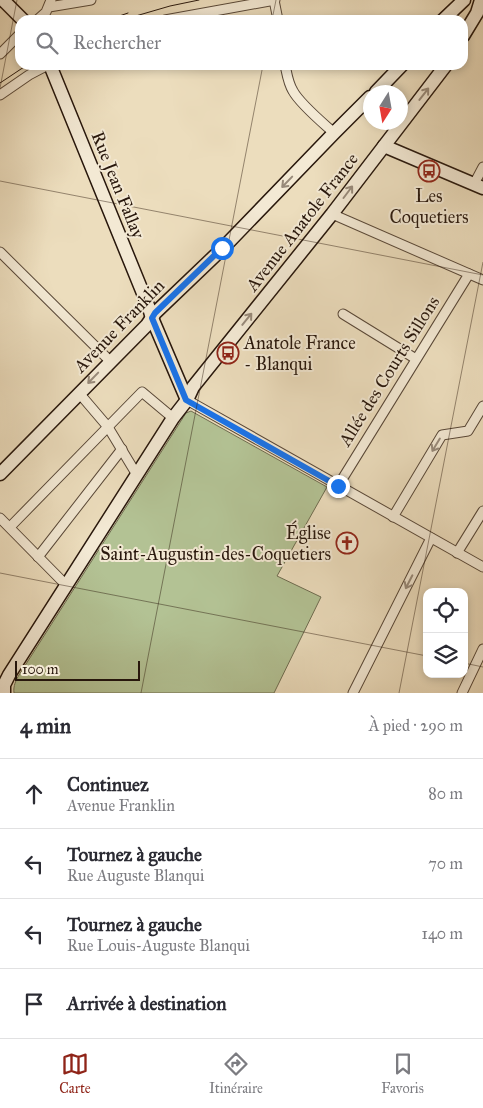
<!DOCTYPE html>
<html lang="fr">
<head>
<meta charset="utf-8">
<style>
	body { margin:0; font-family:"IM FELL Great Primer",serif; background:#f2f2f3; color:#2b2b33 }
	.controls { position:absolute; right:15px; bottom:15px; display:grid; overflow:hidden; border-radius:10px; box-shadow:0 2px 8px #0003 }
	.controls button { width:45px; height:45px; display:grid; place-items:center; padding:0; border:0; border-bottom:1px solid #e1e1e2; background:#fff; color:#2b2b33; font:25px sans-serif }
	.compass { position:absolute; left:363px; top:85px; width:45px; height:45px; border-radius:50%; background:#fff; box-shadow:0 2px 8px #0003; rotate:191deg }
	.scale { position:absolute; left:15px; bottom:12px; width:125px; box-sizing:border-box; padding-left:5px; border:2px solid #28170c; border-top:0; font-size:14px; line-height:18px; white-space:nowrap; color:#28170c; -webkit-text-stroke:4px #f3e9d4; paint-order:stroke }
	.stop { position:absolute; width:15px; height:15px; margin:-11px; border:4px solid #1a73e8; border-radius:50%; background:#fff }
	.stop.end { background:#1a73e8; border-color:#fff; box-shadow:0 1px 5px #0008 }
	.list { margin:0; padding:0; list-style:none }
	h2 { display:flex; justify-content:space-between; align-items:center; height:65px; margin:0; padding:0 20px; font-size:21px }
	h2 small { font-size:16px; font-weight:400; color:#7c7c81 }
	.list li { display:grid; grid-template-columns:32px 1fr auto; gap:15px; align-items:center; box-sizing:border-box; height:70px; padding:0 20px; border-top:1px solid #e1e1e2 }
	.list b { display:block; font-size:19px; white-space:nowrap }
	.list p { margin:0; font-size:16px; white-space:nowrap; color:#7c7c81 }
	.list em { font-size:16px; font-style:normal; color:#7c7c81 }
	.icon { flex:none; width:28px; height:28px; fill:none; stroke:currentColor; stroke-width:2; stroke-linecap:round; stroke-linejoin:round }
	.map { position:relative; flex:none; width:483px; height:693px; overflow:hidden }
	.search { position:absolute; background:#fff; box-shadow:0 2px 8px #0003; left:15px; right:15px; top:15px; height:55px; display:flex; align-items:center; gap:12px; box-sizing:border-box; padding:0 18px; border-radius:15px; color:#7c7c81; font-size:19px }
	.sheet { height:345px; background:#fff }
	nav { display:flex; justify-content:space-around; align-items:center; box-sizing:border-box; height:70px; border-top:1px solid #e1e1e2; background:#fff; font-size:14px; color:#7c7c81 }
	nav a { display:grid; justify-items:center; gap:2px }
	nav .on { color:#8f2418 }
	.map>svg:first-child { display:block }
</style>
</head>
<body>
<div class="map">
<svg width="483" height="693" viewBox="0 0 483 693">
	<rect width="100%" height="100%" fill="#ecddbd"/>
	<filter id="stains"><feTurbulence type="fractalNoise" baseFrequency=".004" numOctaves="4"/><feColorMatrix values="0 0 0 0 .2 0 0 0 0 .09 0 0 0 0 .02 0 0 0 .5 -.17"/></filter>
	<radialGradient id="worn" r=".72"><stop offset=".6" stop-color="#630" stop-opacity="0"/><stop offset="1" stop-color="#630" stop-opacity=".3"/></radialGradient>
	<path fill="#b3c294" stroke="#6e6c50" d="M191,411l136,76 -50,89 44,21 -47,96h-260c-1,-7 2,-13 5,-18l167,-262z"/>
	<g fill="none" stroke-linecap="round" stroke-linejoin="round">
		<g stroke="#594838" stroke-width="11">
			<g id="street">
				<path d="M274,0l4,20"/>
				<path d="M49,7l42,-7"/>
				<path d="M37,20l9,-8 5,-12"/>
				<path d="M165,20l110,-20"/>
				<path d="M0,54l20,-20"/>
				<path d="M285,65c2,9 3,18 8,26 7,13 30,32 41,42"/>
				<path d="M0,95l29,-20 19,-10"/>
				<path d="M474,184l9,-17"/>
				<path d="M332,214l151,66"/>
				<path d="M0,252l110,109"/>
				<path d="M343,314l73,45"/>
				<path d="M79,393l29,34 29,48"/>
				<path d="M187,400l296,167"/>
				<path d="M338,486l131,-212"/>
				<path d="M393,517l49,-82 26,-4 15,-25"/>
				<path d="M0,518l67,68"/>
				<path d="M10,527l132,-135 31,26"/>
				<path d="M457,553l26,-42"/>
				<path d="M38,557l84,-108"/>
				<path d="M353,693l78,-155"/>
				<path d="M462,693l21,-44"/>
			</g>
		</g>
		<g stroke="#28170c" stroke-width="15">
			<g id="secondary">
				<path d="M3,0l20,20"/>
				<path d="M443,20l21,-20"/>
				<path d="M463,36l14,-23 4,-13"/>
				<path d="M50,65l99,243 3,10 35,82"/>
				<path d="M376,92l26,-27"/>
				<path d="M384,146l99,42"/>
				<path d="M0,474l147,-149 8,-12 68,-65 111,-115 36,-36"/>
				<path d="M4,693v-8l5,-10 164,-257 14,-18 6,-13 139,-173 114,-149"/>
			</g>
		</g>
		<use href="#street" stroke="#f3e9d4" stroke-width="9"/>
		<use href="#secondary" stroke="#f3e9d4" stroke-width="12"/>
		<g stroke="#28170c" stroke-width="1">
			<path d="M108,20l20,-7"/>
			<path d="M122,20l48,-14 29,-6"/>
			<path d="M0,83l27,-18"/>
		</g>
	</g>
	<defs><path id="oneway-shaft" d="M-6 0H5M1.5-3L5.5 0L1.5 3" fill="none" stroke-width="1.6" stroke-linecap="round" stroke-linejoin="round" transform="scale(1.25)"/></defs>
	<g stroke="#988a7a">
		<use href="#oneway-shaft" transform="translate(424 94) rotate(-52)"/>
		<use href="#oneway-shaft" transform="translate(287 182) rotate(134)"/>
		<use href="#oneway-shaft" transform="translate(348 192) rotate(-53)"/>
		<use href="#oneway-shaft" transform="translate(247 319) rotate(-51)"/>
		<use href="#oneway-shaft" transform="translate(93 378) rotate(134)"/>
		<use href="#oneway-shaft" transform="translate(436 445) rotate(121)"/>
		<use href="#oneway-shaft" transform="translate(409 582) rotate(117)"/>
	</g>
	<g fill="none" stroke-linecap="round" stroke-linejoin="round">
		<path stroke="#1a73e8" stroke-width="6" d="M222,248l-67,65 -3,5 34,82 152,86"/>
	</g>
	<path fill="none" stroke="#28170c" stroke-width="1" stroke-opacity="0.45" d="M272,20l4,-20M0,88l17,-88M0,181l483,94M0,573l427,83M464,663l19,4M141,693l122,-628M399,693l84,-431"/>
	<defs>
		<g id="bus-ring" transform="scale(1.125)"><circle r="9.5" fill="#f3e9d4" stroke="#8f2418" stroke-width="1.5"/><path d="M-5-6H5V4H4V6H2V4H-2V6H-4V4H-5ZM-3.5-4V0h7V-4ZM-3.5 1.2v1.5H-2V1.2ZM2 1.2v1.5H3.5V1.2Z" fill="#8f2418"/></g>
		<g id="church-ring" transform="scale(1.125)"><circle r="9.5" fill="#f3e9d4" stroke="#8f2418" stroke-width="1.5"/><path d="M-1.2-6h2.4v3.5h3.3v2.4h-3.3V6h-2.4V-.1h-3.3v-2.4h3.3Z" fill="#8f2418"/></g>
	</defs>
	<g fill-rule="evenodd">
		<use href="#bus-ring" x="429" y="171"/>
		<use href="#bus-ring" x="228" y="353"/>
		<use href="#church-ring" x="347" y="543"/>
	</g>
	<g text-anchor="middle" dominant-baseline="central" stroke-width="4" stroke-linejoin="round" paint-order="stroke">
		<g font-size="18" fill="#28170c" stroke="#f3e9d4">
			<text transform="translate(118 185) rotate(68)">Rue Jean Fallay</text>
			<text transform="translate(302 222) rotate(-52)">Avenue Anatole France</text>
			<text transform="translate(119 326) rotate(-46)">Avenue Franklin</text>
			<text transform="translate(389 371) rotate(-58)">Allée des Courts Sillons</text>
		</g>
		<g font-size="18" fill="#28170c" stroke="#f3e9d4">
			<text x="429" y="196">Les<tspan x="429" dy="21">Coquetiers</tspan></text>
			<text x="244" y="343" text-anchor="start">Anatole France<tspan x="244" dy="21">- Blanqui</tspan></text>
			<text x="331" y="533" text-anchor="end">Église<tspan x="331" dy="21">Saint-Augustin-des-Coquetiers</tspan></text>
		</g>
	</g>
	<rect width="100%" height="100%" filter="url(#stains)"/>
	<rect width="100%" height="100%" fill="url(#worn)"/>
</svg>
<div class="controls">
<button><svg class="icon" aria-label="locate" viewBox="0 0 24 24"><circle cx="12" cy="12" r="6"/><path d="M12 2v4M12 18v4M2 12h4M18 12h4"/></svg></button>
<button><svg class="icon" aria-label="layers" viewBox="0 0 24 24"><path d="M12 4l9 5-9 5-9-5zM3 14l9 5 9-5"/></svg></button>
</div>
<svg class="compass" viewBox="-18 -18 36 36"><path d="M0-13l5 13h-10z" fill="#e53935"/><path d="M0 13l5-13h-10z" fill="#7c7c81"/></svg>
<div class="scale">100 m</div>
<div class="stop" style="left:222px;top:248px"></div>
<div class="stop end" style="left:338px;top:486px"></div>
<div class="search"><svg class="icon" aria-label="search" viewBox="0 0 24 24"><circle cx="10" cy="10" r="6"/><path d="M15 15l6 6"/></svg>Rechercher</div>
</div>
<section class="sheet">
<h2>4 min<small>À pied · 290 m</small></h2>
<ul class="list">
<li><svg class="icon" aria-label="ahead" viewBox="0 0 24 24"><path d="M12 20V5M6 11l6-6 6 6"/></svg><div><b>Continuez</b><p>Avenue Franklin</p></div><em>80 m</em></li>
<li><svg class="icon" aria-label="left" viewBox="0 0 24 24"><path d="M17 20v-9H6M10 6l-5 5 5 5"/></svg><div><b>Tournez à gauche</b><p>Rue Auguste Blanqui</p></div><em>70 m</em></li>
<li><svg class="icon" aria-label="left" viewBox="0 0 24 24"><path d="M17 20v-9H6M10 6l-5 5 5 5"/></svg><div><b>Tournez à gauche</b><p>Rue Louis-Auguste Blanqui</p></div><em>140 m</em></li>
<li><svg class="icon" aria-label="arrive" viewBox="0 0 24 24"><path d="M6 21V4h12l-3 4 3 4H6"/></svg><div><b>Arrivée à destination</b></div></li>
</ul>
</section>
<nav>
<a class="on"><svg class="icon" aria-label="map" viewBox="0 0 24 24"><path d="M3 6l6-2 6 2 6-2v14l-6 2-6-2-6 2zM9 4v14M15 6v14"/></svg>Carte</a>
<a><svg class="icon" aria-label="directions" viewBox="0 0 24 24"><path d="M12 3l9 9-9 9-9-9zM9 14v-3h6M13 9l2 2-2 2"/></svg>Itinéraire</a>
<a><svg class="icon" aria-label="saved" viewBox="0 0 24 24"><path d="M7 4h10v16l-5-4-5 4z"/></svg>Favoris</a>
</nav>
</body>
</html>
